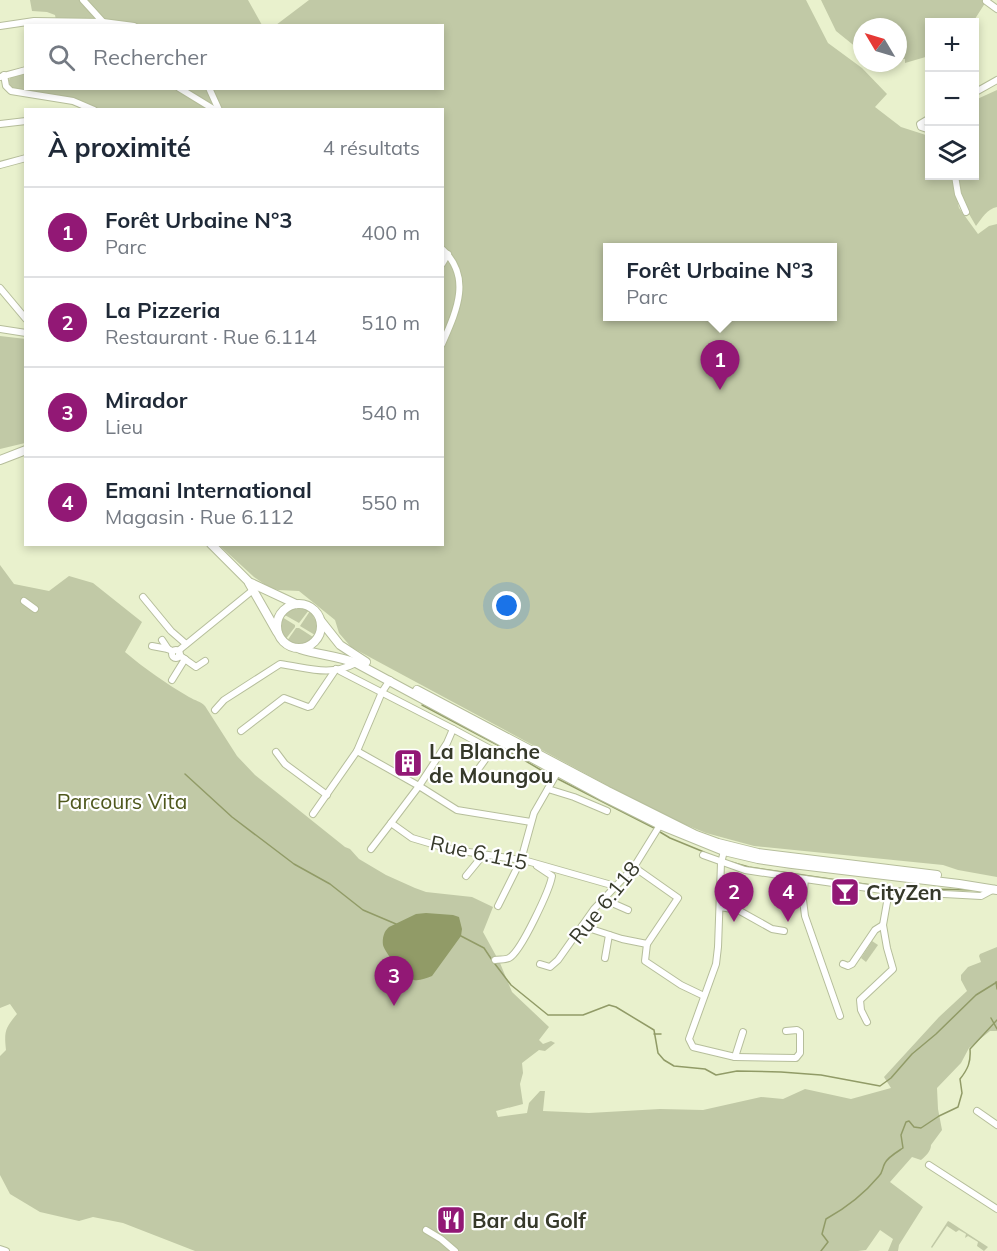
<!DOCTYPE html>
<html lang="fr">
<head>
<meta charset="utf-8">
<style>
	body { margin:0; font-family:Mulish,sans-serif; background:#f6f6f7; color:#1f2937 }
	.controls { position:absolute; right:18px; top:18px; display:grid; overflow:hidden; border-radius:0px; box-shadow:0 3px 9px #0003 }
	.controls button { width:54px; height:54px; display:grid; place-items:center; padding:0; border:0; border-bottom:2px solid #e0e1e3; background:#fff; color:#1f2937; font:30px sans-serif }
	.compass { position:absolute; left:853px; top:18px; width:54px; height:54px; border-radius:50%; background:#fff; box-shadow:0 3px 9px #0003; rotate:308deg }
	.you { position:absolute; left:507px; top:606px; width:21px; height:21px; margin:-15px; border:4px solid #fff; border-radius:50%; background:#1a73e8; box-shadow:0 0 0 9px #1a73e833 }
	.badge { display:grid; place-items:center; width:39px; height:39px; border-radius:50%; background:#921875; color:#fff; font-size:20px; font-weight:700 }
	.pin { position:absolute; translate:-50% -50px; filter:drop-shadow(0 2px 3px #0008) }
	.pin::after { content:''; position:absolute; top:32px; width:21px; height:18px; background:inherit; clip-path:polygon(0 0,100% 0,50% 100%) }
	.popup { position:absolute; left:603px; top:243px; width:234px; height:78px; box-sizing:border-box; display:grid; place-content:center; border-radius:0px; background:#fff; filter:drop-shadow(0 2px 4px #0005); font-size:20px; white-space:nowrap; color:#747a83 }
	.popup b { font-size:22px; color:#1f2937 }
	.popup::after { content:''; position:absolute; left:50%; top:100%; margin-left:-12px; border:12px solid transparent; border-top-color:#fff }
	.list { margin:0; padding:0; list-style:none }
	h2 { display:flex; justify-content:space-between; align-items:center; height:78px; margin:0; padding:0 24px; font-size:26px }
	h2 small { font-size:20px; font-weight:400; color:#747a83 }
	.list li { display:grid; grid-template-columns:39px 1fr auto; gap:18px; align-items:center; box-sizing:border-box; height:90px; padding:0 24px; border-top:2px solid #e0e1e3 }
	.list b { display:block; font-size:22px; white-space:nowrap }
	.list p { margin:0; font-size:20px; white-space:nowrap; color:#747a83 }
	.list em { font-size:20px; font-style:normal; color:#747a83 }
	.icon { flex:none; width:33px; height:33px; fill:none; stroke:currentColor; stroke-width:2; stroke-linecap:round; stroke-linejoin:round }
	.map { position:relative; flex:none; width:997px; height:1251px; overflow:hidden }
	.search { position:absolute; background:#fff; box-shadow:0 3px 9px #0003; left:24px; top:24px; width:420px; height:66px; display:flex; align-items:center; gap:15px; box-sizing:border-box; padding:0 21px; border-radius:0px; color:#747a83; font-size:22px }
	.panel { position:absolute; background:#fff; box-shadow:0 3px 9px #0003; left:24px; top:108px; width:420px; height:438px; border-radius:0px }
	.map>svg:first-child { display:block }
</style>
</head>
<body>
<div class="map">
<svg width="997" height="1251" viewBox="0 0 997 1251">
	<rect width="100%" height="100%" fill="#e9f1cd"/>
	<g fill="#c1c9a6" fill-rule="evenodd">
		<path d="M30,0h218l14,25h-205l-2,-10 -8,-3 -15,-1z"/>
		<path d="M309,0h497l22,43 34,25 25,26 -12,13 26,20 28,9 1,40h22l7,32 19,26 11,-8 8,-2v653l-39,-7 -15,-5 -189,-19 -48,-13 -42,-17 -313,-169 -12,-14 -4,-13 -36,-29 -21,-1 -8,-2 -16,-11 -35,-32 223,-1v-434l-344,-1 -6,-3 -79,-17 -5,-7 3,-6 14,-5 1,17h416v-62l-166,-1zM608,248h224v68h-224z"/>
		<path d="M821,0h166l-14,22h-43l-1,34 -24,7v-4l-7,-1v-31h-36v25l-26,-21z"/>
		<path d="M997,90v117c-10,2 -15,11 -21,19l-11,-19 -8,-31h17l1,-76z"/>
		<path d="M0,336l26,3 -1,104 -25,6z"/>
		<path d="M0,565l14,19 35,7 20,-15 24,7 49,39 -17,30c20,17 42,32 64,45 7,4 11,4 16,9l32,50 18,19 90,72 5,2 9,10 27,16 29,13 11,4 46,5 21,10 -10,25 17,31 12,29 37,35 -10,13 4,4 8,-3 4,2 -10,8 -6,-1 -17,13 1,10 -3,11 3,20 -27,7 2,6 29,-4 2,-10 11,-12h5l-2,20 46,2 71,-4 43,1 58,-13 22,2 22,-10 46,10 40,-11 -7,-11 55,-60 28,-26 -6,-11v-5l7,-8 13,-5 -2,-6 1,-2 17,-7v84h-7l-21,17 -8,15 -24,25 1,21 4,21 -11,15c0,6 -5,11 -10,15l-9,-3 -22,25 33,25 -24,38 -1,6h-10l5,-12 -13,-9 -14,20 -8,1h-663l-72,-28 -30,-6 -14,4 -39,-9 -30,-18 -10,-19v-119l6,-6c-2,-18 -1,-22 11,-36l-7,-10 -10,4z"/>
		<path d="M296,607l13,3 -10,13 -16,-9 7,-5z"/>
		<path d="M310,611l7,12 -2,12 -15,-9z"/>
		<path d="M282,617l13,8v2l-10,13 -6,-12z"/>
		<path d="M296,628h3l14,9c-7,8 -17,10 -26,4z"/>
		<path d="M872,941l6,4 -12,17 -5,-4z"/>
		<path d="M948,1221l2,1 38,25 -4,4 -7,-5 1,-4 -10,-6 -3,2 1,-4 -7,-4 -3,2 -9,-6 -15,22 -1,-1z"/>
	</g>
	<path fill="#919b67" d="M426,913l27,2 6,2 3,12 -1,7 -29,40c-6,2 -12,5 -18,4 -9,-2 -29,-27 -31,-35 -1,-7 1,-14 6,-18l27,-13z"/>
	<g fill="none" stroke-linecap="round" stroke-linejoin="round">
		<g stroke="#919b67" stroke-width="1.5">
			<path d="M422,705l85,45 44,26"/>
			<path d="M185,774l47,43 62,47 36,20 33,26 33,14"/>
			<path d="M558,779l98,50"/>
			<path d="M660,832l10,6 34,14"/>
			<path d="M731,862l18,5 143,21 81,2"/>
			<path d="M461,936l23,12 8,12"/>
			<path d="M495,964l16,21 37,30h35l26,-10 7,2 38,23 4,23 6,7 10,6 31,3 11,6 21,-4 44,1 40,3 59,11 11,-8 21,-24 24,-20 40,-39 21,-13"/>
			<path d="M996,982l1,7"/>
			<path d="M991,1018l6,11"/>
			<path d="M654,1034h7"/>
			<path d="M821,1251l7,-9 -6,-8 4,-15c20,-11 38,-25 53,-43 4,-4 3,-8 6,-13 3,-6 12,-11 18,-15l-2,-13 5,-13 3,-1 5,6 7,1 18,-12 19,-9 4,-14 -2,-14c8,-10 11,-17 10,-30l27,-29"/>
		</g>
		<g stroke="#b6be9b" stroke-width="8">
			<g id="street">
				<path d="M83,0l20,22"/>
				<path d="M986,1l11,8"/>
				<path d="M0,26l34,-5 69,1 31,4"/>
				<path d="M4,75l2,11 5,5 62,10 21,9"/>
				<path d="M0,77l26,-7"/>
				<path d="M179,88l36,22"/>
				<path d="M209,88l10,22"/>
				<path d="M974,93l23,-13"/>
				<path d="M930,118l-10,6 1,3 9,3"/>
				<path d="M0,124l26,-3"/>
				<path d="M0,165l26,-7"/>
				<path d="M955,176l3,18 8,18"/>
				<path d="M442,249c31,28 14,63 0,95"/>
				<path d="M442,264l6,-10"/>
				<path d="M0,288l26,31"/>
				<path d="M0,329l26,4"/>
				<path d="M143,597l28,34 15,13"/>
				<path d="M24,601l11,8"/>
				<path d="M162,640l6,9"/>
				<path d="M152,646l16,3 4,2"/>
				<circle cx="176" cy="654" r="4"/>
				<path d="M178,651l75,-61"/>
				<path d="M179,655l17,12 9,-6"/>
				<path d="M340,671l113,58 -6,14 -28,43 38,24 74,12"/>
				<path d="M172,680l13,-21"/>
				<path d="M215,710l9,-10 56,-36c29,4 49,13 76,-1"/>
				<path d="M453,729l39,21 -15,21"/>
				<path d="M241,731l43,-33 24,9 3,-1 25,-37"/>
				<path d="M357,751l62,35 -28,37 21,15 37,11 78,12 88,25"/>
				<path d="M276,752l9,12 42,31"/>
				<path d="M548,789l26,8 33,14"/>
				<path d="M313,814l44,-63 25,-59 8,-12"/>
				<path d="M371,849l20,-26"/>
				<path d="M724,851l-3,12 -3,84 -2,17 -27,75 4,8 42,10 8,-25"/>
				<path d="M703,855l42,15 60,9 84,12 92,5 13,-7"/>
				<path d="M466,876l18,-22"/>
				<path d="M805,879l-2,21 2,16 35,100"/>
				<path d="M603,899l25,11"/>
				<path d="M498,906l23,-46 13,-47 23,-40"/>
				<path d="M720,907l18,3 34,19 12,2"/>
				<path d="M582,926l40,13 25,5 31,-46 -44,-31"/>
				<path d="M647,944l-2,17 36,24 23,11"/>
				<path d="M605,958l4,-23"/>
				<path d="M495,960c4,-1 11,0 14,-2 12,-6 41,-69 43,-82l-15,-10"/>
				<path d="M540,964l10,3 8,-7 36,-51 40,-42 26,-42"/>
				<path d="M843,964l5,2 4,-2 23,-34 8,-5 6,-34"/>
				<path d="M867,1022l-6,-12 -1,-10 33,-31 -6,-21 -4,-23"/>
				<path d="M735,1057l61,1 4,-5v-21l-3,-2 -11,1"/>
				<path d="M977,1111l20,14"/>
				<path d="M929,1165l68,44"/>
				<path d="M426,1230l15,9 14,12"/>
				<path d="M0,1249l6,2"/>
			</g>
		</g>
		<g stroke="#b6be9b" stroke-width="10">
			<g id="secondary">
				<path d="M0,460l26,-10"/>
				<path d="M211,544l38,38 47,22"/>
				<path d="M249,583l28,49"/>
				<circle cx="299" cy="626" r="22"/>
				<path d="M321,621l19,24 26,17"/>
				<path d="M300,649c19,6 38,7 56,14l248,134 56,28 64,26 34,8 34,5 167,20 38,6"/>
				<path d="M417,690l191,101 88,44 22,8 40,10 179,22"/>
			</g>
		</g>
		<use href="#street" stroke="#fff" stroke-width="6"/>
		<use href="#secondary" stroke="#fff" stroke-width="8"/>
	</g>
	<defs>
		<g id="building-square" transform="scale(1.5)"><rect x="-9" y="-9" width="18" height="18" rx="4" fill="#921875" stroke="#fff"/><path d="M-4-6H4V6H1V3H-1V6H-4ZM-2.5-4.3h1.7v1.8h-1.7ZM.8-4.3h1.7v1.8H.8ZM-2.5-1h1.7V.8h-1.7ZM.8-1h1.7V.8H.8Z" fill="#fff"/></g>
		<g id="bar-square" transform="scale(1.5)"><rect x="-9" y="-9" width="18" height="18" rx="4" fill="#921875" stroke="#fff"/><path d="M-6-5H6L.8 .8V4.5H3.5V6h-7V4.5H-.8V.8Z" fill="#fff"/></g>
		<g id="restaurant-square" transform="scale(1.5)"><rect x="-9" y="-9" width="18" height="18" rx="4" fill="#921875" stroke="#fff"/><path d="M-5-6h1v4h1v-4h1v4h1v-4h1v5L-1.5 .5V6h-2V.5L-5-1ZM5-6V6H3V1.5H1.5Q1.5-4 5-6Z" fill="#fff"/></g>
	</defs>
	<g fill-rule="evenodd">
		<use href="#building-square" x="408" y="763"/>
		<use href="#bar-square" x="845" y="892"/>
		<use href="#restaurant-square" x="451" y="1220"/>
	</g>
	<g text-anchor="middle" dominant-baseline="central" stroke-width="4.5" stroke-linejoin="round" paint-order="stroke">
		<g font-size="21" font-weight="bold" fill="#36392a" stroke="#fff" text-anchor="start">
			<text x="429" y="751">La Blanche<tspan x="429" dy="24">de Moungou</tspan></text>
			<text x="866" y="892">CityZen</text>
			<text x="472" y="1220">Bar du Golf</text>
		</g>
		<g font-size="21" fill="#4f581d" stroke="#fff">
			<text x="122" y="801">Parcours Vita</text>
		</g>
		<g font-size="21" fill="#36392a" stroke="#fff">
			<text transform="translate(479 852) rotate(12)">Rue 6.115</text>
			<text transform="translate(604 902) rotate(-51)">Rue 6.118</text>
		</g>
	</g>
</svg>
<div class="controls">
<button>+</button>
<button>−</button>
<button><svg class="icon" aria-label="layers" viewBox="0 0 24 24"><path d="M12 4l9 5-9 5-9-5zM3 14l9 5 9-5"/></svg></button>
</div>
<svg class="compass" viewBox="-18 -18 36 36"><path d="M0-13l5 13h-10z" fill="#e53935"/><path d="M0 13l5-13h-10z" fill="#747a83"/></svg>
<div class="you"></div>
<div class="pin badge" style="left:720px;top:390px">1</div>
<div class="popup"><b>Forêt Urbaine N°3</b>Parc</div>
<div class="pin badge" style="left:734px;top:922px">2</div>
<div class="pin badge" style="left:394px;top:1006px">3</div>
<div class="pin badge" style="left:788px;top:922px">4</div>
<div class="search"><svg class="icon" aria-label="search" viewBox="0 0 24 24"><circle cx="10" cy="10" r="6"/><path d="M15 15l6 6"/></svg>Rechercher</div>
<section class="panel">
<h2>À proximité<small>4 résultats</small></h2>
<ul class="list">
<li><span class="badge">1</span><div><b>Forêt Urbaine N°3</b><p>Parc</p></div><em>400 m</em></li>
<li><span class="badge">2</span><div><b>La Pizzeria</b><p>Restaurant · Rue 6.114</p></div><em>510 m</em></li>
<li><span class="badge">3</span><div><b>Mirador</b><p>Lieu</p></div><em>540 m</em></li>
<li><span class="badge">4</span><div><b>Emani International</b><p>Magasin · Rue 6.112</p></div><em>550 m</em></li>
</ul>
</section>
</div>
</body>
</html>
